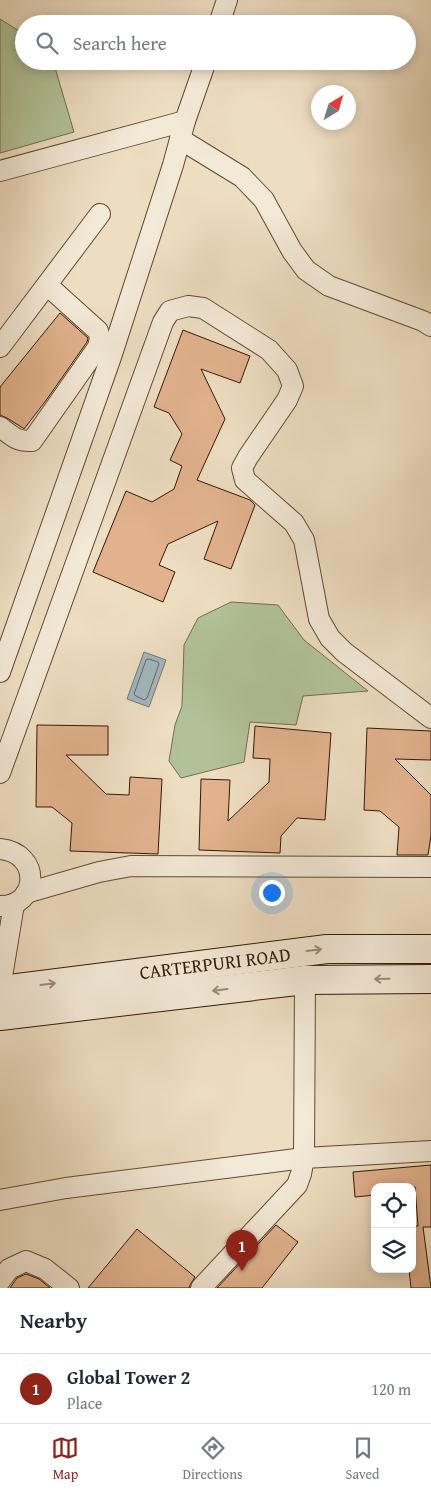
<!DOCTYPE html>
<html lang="en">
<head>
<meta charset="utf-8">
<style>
	body { margin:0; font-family:"Gentium Book Plus",serif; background:#f2f2f3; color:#1f2937 }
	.controls { position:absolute; right:15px; bottom:15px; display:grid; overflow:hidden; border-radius:10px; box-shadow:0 2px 12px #0003 }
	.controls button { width:45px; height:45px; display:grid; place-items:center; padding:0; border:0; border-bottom:1px solid #e0e1e3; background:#fff; color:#1f2937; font:25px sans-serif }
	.compass { position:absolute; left:311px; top:85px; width:45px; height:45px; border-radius:50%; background:#fff; box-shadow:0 2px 12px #0003; rotate:38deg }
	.you { position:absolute; left:271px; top:892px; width:18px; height:18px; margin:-12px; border:4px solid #fff; border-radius:50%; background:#1a73e8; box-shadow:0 0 0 8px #1a73e833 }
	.badge { display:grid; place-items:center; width:32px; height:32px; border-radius:50%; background:#8f2418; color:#fff; font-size:16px; font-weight:700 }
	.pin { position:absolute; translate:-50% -41px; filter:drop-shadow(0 1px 2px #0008) }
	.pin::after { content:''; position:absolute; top:26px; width:18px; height:15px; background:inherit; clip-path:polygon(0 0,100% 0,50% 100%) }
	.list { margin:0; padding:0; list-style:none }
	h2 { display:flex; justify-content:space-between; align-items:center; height:65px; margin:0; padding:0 20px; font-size:21px }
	h2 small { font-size:16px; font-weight:400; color:#747a83 }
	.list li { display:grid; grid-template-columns:32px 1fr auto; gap:15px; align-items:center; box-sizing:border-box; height:70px; padding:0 20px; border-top:1px solid #e0e1e3 }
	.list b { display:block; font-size:19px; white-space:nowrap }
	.list p { margin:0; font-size:16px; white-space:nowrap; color:#747a83 }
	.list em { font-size:16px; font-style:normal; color:#747a83 }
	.icon { flex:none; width:28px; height:28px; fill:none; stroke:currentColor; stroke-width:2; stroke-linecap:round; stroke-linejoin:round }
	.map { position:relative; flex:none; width:431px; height:1288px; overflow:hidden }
	.search { position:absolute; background:#fff; box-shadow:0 2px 12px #0003; left:15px; right:15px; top:15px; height:55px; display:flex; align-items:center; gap:12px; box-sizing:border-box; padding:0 18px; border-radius:28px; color:#747a83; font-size:19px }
	.sheet { height:135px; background:#fff }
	nav { display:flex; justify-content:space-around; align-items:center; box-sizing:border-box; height:70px; border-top:1px solid #e0e1e3; background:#fff; font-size:14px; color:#747a83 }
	nav a { display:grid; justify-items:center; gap:2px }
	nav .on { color:#8f2418 }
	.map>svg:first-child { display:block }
</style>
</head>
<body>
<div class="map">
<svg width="431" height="1288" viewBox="0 0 431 1288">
	<rect width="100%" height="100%" fill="#edddc1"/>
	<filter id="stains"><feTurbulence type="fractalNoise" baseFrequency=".004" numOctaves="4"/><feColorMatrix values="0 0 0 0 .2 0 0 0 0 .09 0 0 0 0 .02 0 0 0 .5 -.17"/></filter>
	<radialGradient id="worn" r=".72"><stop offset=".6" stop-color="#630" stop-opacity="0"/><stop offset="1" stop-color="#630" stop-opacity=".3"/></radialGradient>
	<g fill="#b2c298" stroke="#736e4e">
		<path d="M0,19l24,15v27h29l21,71 -74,21z"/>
		<path d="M231,602l47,3 26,35 64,51 -65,5 -7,29 -46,-3 -6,40 -63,16 -12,-17 6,-36 7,-19 2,-61 14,-27z"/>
	</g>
	<path fill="#a0b8bf" stroke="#757874" d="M144,652l22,8 -17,47 -22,-8z"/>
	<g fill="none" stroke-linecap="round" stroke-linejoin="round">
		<path stroke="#6a6861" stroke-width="1" d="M149,659l9,3 1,2 -12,34 -3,2 -8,-4 -2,-2 12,-34z"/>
	</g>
	<g fill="#e1b28d" stroke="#341903">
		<path d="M60,313l28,25 -1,4 -40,57 -23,30 -1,-1 -16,-10 -7,-3v-28z"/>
		<path d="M183,330l67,26 -10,27 -39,-14 24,50 -28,61 53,20 5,5 -24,64 -27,-10 14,-38 -50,23 -9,21 16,7 -12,30 -70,-30 33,-81 26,11 22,-13 8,-23 -12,-6 12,-26 -13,-21 -15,-6z"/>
		<path d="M37,725l71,1v29h-42l40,39 23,1 1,-18 32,2 -4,75 -88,-3 2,-28 -20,-16h-16z"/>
		<path d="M255,726l76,7 -6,87 -28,-2 -16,18 -1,17 -81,-3 2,-71 29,1 -2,41 41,-39 1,-23 -17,-1z"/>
		<path d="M367,728l64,3v29l-36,-1 36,36v40l-3,20h-31l2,-28 -19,-16 -16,-1z"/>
		<path d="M431,1165v62h-8l8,61h-20l-2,-19h3v-43h6l-3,-39h-40v8l-20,2 -2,-25z"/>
		<path d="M276,1225l22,17 -36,46h-45z"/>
		<path d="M137,1229l58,48 -5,8 -1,3h-101z"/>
		<path d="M26,1274l13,5 11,9h-40l7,-10z"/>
	</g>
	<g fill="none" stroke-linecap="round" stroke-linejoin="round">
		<g stroke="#624a32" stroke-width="22">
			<g id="street">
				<path d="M219,24l8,-24"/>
				<path d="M180,139l62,38 22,23 28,51 14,19 23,16 94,35 8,5"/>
				<path d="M0,171l185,-50"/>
				<path d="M0,347l100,-133"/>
				<path d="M0,427c12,9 17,15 32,14l66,-94 2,-9 -2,-7 -51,-46"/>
				<path d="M0,672l111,-315 62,-192 12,-44 21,-60"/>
				<path d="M0,773l163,-451 7,-11 18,-5 15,2 66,42 18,20 6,16 -6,14 -39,57 -6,11 3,12 49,43 10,17 15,79 11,19 14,14 87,66"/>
				<path d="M0,849c42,4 39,58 0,57"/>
				<path d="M26,893l73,-21 32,-6 300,1"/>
				<path d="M0,989l14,-85"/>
				<path d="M0,1200l66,-12 238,-30 127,-7"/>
				<path d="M0,1281l9,-12 17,-8 19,8 24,19"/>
				<path d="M201,1288l96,-103 4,-11 3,-16 1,-178"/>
			</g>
		</g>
		<g stroke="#341903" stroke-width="30">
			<g id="secondary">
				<path d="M0,990l327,-41h104"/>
				<path d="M0,1016l305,-36 126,-1"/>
			</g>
		</g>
		<use href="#street" stroke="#f3e9d7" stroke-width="20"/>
		<use href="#secondary" stroke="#f3e9d7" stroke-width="28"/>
	</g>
	<defs><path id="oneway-shaft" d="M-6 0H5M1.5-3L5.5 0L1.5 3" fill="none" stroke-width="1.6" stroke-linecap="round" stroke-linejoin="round" transform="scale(1.25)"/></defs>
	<g stroke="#9d8b78">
		<use href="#oneway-shaft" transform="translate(314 950) rotate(-7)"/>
		<use href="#oneway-shaft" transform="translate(382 979) rotate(179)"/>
		<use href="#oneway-shaft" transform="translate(48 984) rotate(-7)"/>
		<use href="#oneway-shaft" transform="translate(220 990) rotate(173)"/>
	</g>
	<g text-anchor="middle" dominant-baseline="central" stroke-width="5" stroke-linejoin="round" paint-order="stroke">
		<g font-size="19" fill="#341903" stroke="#f3e9d7">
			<text transform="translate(215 963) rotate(-7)">CARTERPURI ROAD</text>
		</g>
	</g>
	<rect width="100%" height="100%" filter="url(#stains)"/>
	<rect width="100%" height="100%" fill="url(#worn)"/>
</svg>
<div class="controls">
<button><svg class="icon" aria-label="locate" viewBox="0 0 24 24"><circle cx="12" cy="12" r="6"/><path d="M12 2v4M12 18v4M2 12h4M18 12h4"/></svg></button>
<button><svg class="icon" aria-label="layers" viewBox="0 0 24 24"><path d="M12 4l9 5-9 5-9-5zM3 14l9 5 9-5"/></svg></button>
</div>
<svg class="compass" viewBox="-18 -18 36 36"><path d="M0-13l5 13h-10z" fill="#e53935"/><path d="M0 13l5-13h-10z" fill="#747a83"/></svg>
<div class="you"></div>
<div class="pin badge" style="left:242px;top:1271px">1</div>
<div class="search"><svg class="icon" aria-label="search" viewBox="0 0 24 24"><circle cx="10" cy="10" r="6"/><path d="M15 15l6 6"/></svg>Search here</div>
</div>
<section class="sheet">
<h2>Nearby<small></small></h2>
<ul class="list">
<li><span class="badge">1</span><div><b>Global Tower 2</b><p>Place</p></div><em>120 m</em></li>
</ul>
</section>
<nav>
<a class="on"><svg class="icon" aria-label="map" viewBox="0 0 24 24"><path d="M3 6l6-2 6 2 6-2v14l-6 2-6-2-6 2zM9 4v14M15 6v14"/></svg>Map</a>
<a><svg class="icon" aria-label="directions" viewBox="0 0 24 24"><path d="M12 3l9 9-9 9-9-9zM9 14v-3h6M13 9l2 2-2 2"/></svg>Directions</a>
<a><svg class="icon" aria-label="saved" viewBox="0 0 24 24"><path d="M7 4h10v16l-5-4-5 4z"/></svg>Saved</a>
</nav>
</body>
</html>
